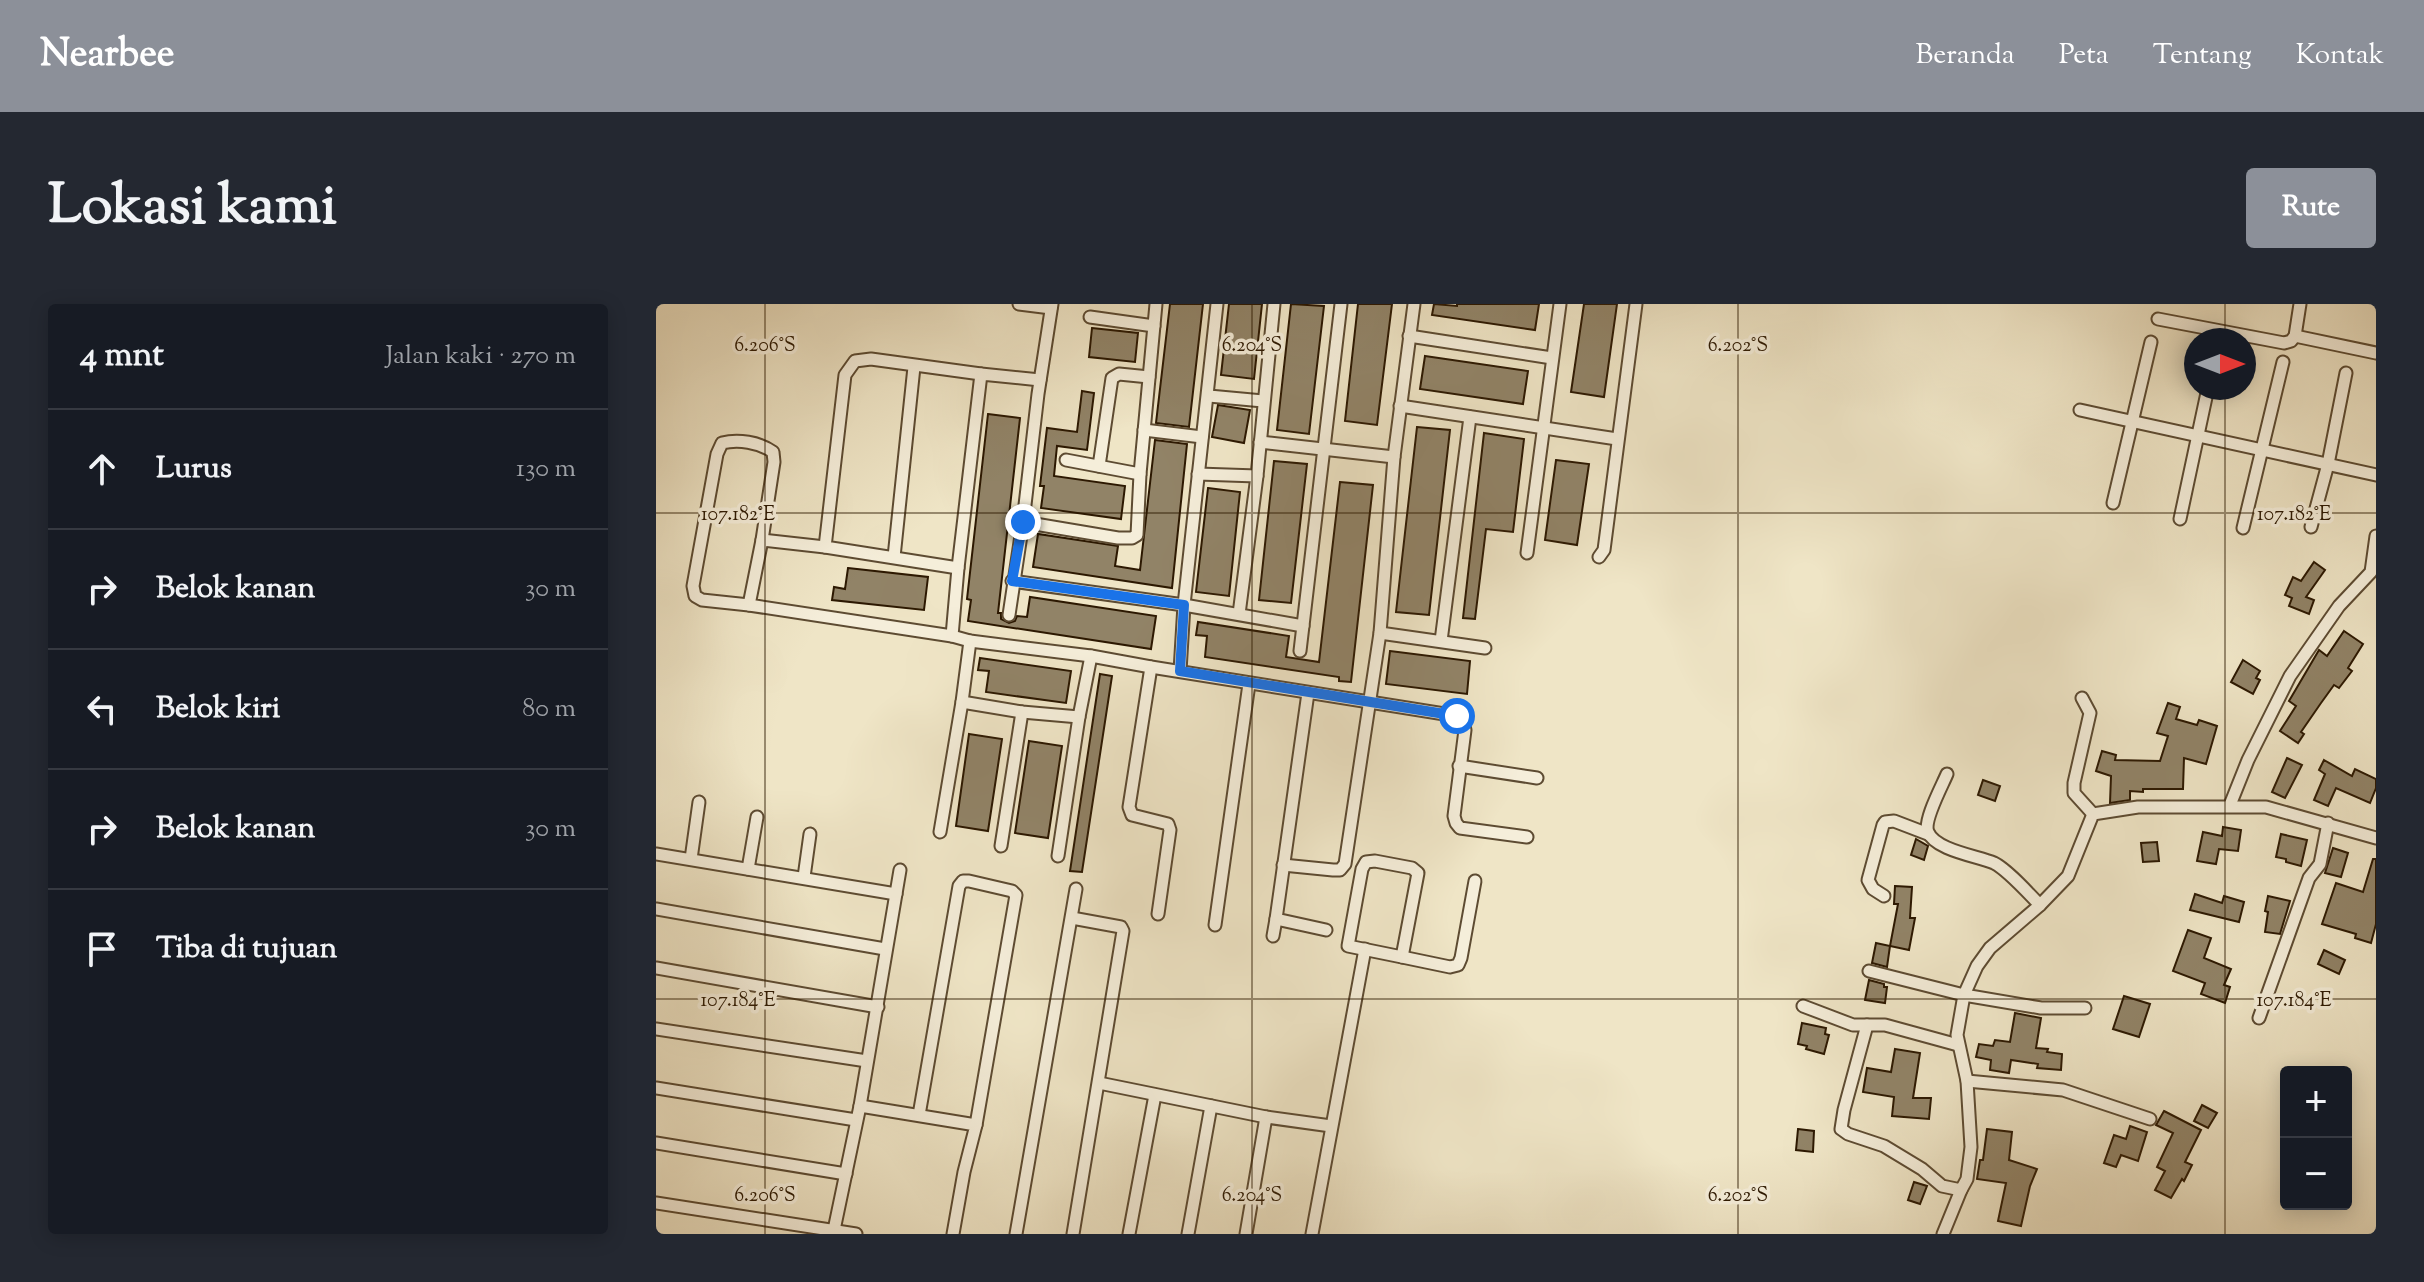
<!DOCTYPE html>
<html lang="id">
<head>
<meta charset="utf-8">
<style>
	body { margin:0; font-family:"Sorts Mill Goudy",serif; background:#242831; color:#f1f3f6 }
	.controls { position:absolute; right:24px; bottom:24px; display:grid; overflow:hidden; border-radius:8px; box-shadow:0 4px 20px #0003 }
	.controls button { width:72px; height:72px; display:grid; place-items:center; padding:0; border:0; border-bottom:2px solid #363941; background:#171b24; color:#f1f3f6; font:40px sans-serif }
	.compass { position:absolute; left:1528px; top:24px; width:72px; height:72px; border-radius:50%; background:#171b24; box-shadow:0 4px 20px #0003; rotate:90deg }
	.stop { position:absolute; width:24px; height:24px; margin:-18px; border:6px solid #1a73e8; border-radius:50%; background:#fff }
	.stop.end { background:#1a73e8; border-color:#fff; box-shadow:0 2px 8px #0008 }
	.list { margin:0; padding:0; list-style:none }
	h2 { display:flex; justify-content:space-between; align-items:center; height:104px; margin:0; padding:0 32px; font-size:34px }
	h2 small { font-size:26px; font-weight:400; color:#9ea1a6 }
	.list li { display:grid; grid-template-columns:52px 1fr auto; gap:24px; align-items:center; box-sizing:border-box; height:120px; padding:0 32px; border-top:2px solid #363941 }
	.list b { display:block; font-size:30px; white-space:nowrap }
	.list em { font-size:26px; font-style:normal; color:#9ea1a6 }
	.icon { flex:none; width:44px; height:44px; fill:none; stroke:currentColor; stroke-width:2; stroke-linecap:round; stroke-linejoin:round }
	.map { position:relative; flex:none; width:1720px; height:930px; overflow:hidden; border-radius:8px }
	header { display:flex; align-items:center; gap:48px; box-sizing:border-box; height:112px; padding:0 40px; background:#8c9099; color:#fff }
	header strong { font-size:38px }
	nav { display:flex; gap:44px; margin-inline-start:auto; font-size:28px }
	.intro { display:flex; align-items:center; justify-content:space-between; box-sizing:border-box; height:192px; padding:0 48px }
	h1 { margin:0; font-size:56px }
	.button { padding:20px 36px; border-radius:8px; background:#8c9099; color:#fff; font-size:28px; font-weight:700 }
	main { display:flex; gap:48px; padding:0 48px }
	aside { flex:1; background:#171b24; border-radius:8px; box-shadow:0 4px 20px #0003 }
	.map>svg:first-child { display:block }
</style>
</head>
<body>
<header>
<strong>Nearbee</strong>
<nav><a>Beranda</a><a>Peta</a><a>Tentang</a><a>Kontak</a></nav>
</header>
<div class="intro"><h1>Lokasi kami</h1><a class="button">Rute</a></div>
<main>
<aside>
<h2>4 mnt<small>Jalan kaki · 270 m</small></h2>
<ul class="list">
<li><svg class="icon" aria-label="ahead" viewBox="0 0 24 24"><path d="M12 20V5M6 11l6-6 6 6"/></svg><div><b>Lurus</b></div><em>130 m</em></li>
<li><svg class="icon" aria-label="right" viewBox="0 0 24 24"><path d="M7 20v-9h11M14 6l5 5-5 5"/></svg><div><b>Belok kanan</b></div><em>30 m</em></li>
<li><svg class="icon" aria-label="left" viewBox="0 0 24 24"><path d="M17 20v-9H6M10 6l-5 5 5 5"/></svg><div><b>Belok kiri</b></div><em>80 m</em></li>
<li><svg class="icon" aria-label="right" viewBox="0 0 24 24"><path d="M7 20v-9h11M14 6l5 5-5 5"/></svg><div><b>Belok kanan</b></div><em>30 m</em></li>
<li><svg class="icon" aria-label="arrive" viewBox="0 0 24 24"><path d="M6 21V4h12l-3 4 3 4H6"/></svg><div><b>Tiba di tujuan</b></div></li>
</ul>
</aside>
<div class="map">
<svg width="1720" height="930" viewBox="0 0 1720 930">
	<rect width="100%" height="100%" fill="#efe5c6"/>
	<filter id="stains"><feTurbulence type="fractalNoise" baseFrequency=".0025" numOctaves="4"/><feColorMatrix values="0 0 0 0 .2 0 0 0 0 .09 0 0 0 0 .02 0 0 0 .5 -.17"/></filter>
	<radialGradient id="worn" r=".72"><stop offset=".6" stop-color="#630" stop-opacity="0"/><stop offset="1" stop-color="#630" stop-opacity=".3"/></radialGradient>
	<g fill="#918367" stroke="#2c1801" stroke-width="2">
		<path d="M514,0h33l-14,123 -33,-4z"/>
		<path d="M573,0h33l-8,75 -33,-4z"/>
		<path d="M635,0l33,2 -15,128 -32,-4z"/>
		<path d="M702,0h34l-15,121 -32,-4z"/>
		<path d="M778,0l23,2v-2h82l-4,26 -103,-15z"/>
		<path d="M928,0h33l-13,93 -33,-5z"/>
		<path d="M436,24l46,5 -3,29 -46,-5z"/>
		<path d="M769,52l103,15 -5,33 -103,-15z"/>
		<path d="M426,87l12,2 -7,57 -30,-4 -3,30 71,10 -4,33 -80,-11 3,-22h-4l7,-58 30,4z"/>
		<path d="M562,101l32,5 -6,33 -32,-6z"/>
		<path d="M332,110l32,4 -22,195h3v6l8,4 6,-2 2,-5 10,1 3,-20 126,19 -5,33 -183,-28 3,-21 -4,-1z"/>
		<path d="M761,123l33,3 -21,185 -33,-3z"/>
		<path d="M828,129l40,6 -11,93 -27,-3 -11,90 -12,-1z"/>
		<path d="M499,136l32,4 -15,144 -139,-21 5,-33 80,12 -3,20 25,4z"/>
		<path d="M900,156l33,4 -12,81 -32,-5z"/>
		<path d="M618,157l33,3 -16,139 -32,-3z"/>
		<path d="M684,178l33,3 -22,197 -12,-1v-4l-134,-20 2,-21 -11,-1 2,-13 91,14 -3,21 33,5z"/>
		<path d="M552,184l32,4 -11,104 -33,-4z"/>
		<path d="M1658,258l11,8 -19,27 8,3 -5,14 -20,-8 3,-8 -7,-3 8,-18 8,4z"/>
		<path d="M192,264l80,9 -4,33 -92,-10 2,-13 11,2z"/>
		<path d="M1688,327l19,13 -15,24 4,3 -13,17 -5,-3 -13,18 -20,29 3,2 -6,9 -18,-12 16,-25 -7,-5 30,-51 8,6z"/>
		<path d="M734,347l80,10 -3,33 -81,-10z"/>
		<path d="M324,354l91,13 -5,32 -80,-11 3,-21 -11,-1z"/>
		<path d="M1587,356l17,11 -4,7 4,2 -7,14 -22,-12z"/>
		<path d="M444,370l12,2 -30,196 -12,-1z"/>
		<path d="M1512,399l12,4 -4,12 21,6 2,-5 18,6 -11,38 -22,-6 -1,31h-40v3l-13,-1v9l-20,3 1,-27 -15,-5 6,-20 14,4 -1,5 45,1 8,-25 -11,-3z"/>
		<path d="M313,430l33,5 -14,92 -32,-5z"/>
		<path d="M373,437l33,5 -14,92 -33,-5z"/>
		<path d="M1631,454l15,7 -17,33 -13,-6z"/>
		<path d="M1668,456l28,16 3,-7 21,10v9l-6,15 -34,-15 -8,18 -14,-6 11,-26 -6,-4z"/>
		<path d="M1327,476l17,6 -5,15 -17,-6z"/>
		<path d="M1567,523l18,3 -3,21 -19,-2 -3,15 -19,-3 6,-29 19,4z"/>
		<path d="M1625,530l26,6 -6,26 -15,-4v-3l-10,-2z"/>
		<path d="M1260,535l12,7 -4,14 -13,-5z"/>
		<path d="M1501,538l2,19 -16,1 -2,-19z"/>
		<path d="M1677,544l15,5 -7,24 -16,-4z"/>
		<path d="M1717,555h3v65l-5,19 -16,-5 1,-4 -34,-10 14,-41 27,9z"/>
		<path d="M1239,582l17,1 -2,31h5l-6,32 -19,-4 8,-42h-4z"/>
		<path d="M1539,590l27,9 2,-7 20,6 -5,20 -49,-12z"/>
		<path d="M1612,592l22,5 -10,33 -15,-2 3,-20 -3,-1z"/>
		<path d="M1532,626l23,8 -7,20 27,11 -7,16 6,2 -5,16 -24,-9 4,-11 -32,-12z"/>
		<path d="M1220,639l14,3 -3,21 -15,-4z"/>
		<path d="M1668,646l21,10 -6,14 -21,-10z"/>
		<path d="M1213,676l15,4v3h3l-2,16 -20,-3z"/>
		<path d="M1468,692l26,8 -11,33 -26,-8z"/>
		<path d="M1359,709l26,5 -5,30 12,1 -1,3 15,2 -1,16 -24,-2 1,-4 -27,-4 -2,13 -19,-3 1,-10 -15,-3 3,-13 14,2 2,-6 15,2z"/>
		<path d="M1146,719l24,5 -1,6 4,1 -5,19 -18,-5 1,-3 -9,-2z"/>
		<path d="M1239,745l25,4 -7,45h18l-2,21 -37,-3 2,-19 -31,-5 4,-24 24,4z"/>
		<path d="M1546,801l15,8 -9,15 -14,-7z"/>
		<path d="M1508,807l37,19 -16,32 7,3 -8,16 -2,-2 -11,19 -16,-8 10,-19 -8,-4 16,-34 -17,-8z"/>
		<path d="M1474,822l17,6 -9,29 -17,-6 -5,12 -12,-4 10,-28 12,4z"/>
		<path d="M1142,825l16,2 -1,21 -17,-2z"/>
		<path d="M1331,825l25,3 -3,28 28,9 -7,17 -9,40 -23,-5 8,-38 -29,-4 3,-19h3z"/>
		<path d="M1258,878l13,4 -7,18 -12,-4z"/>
	</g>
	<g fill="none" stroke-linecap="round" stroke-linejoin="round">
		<g stroke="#5d4b32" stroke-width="15">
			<g id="street">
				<path d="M363,0l32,4"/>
				<path d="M434,13l64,9"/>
				<path d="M1502,15l126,24 7,-2 4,-5 5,-32"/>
				<path d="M753,32l143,22"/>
				<path d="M1639,32l81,17"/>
				<path d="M384,76l-59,-6 -23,194 -6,68 18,5 121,15 60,11 306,49 6,6 2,8 -11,86 2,7 4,5 67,9"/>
				<path d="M553,92l54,5"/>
				<path d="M744,102l217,33"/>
				<path d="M1424,106l296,65"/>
				<path d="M488,126l58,7"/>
				<path d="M604,138l134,15"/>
				<path d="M410,156l74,14"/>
				<path d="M443,162l13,-88 7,-4 30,3"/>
				<path d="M542,170l59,2"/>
				<path d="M1457,199l38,-161"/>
				<path d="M1524,215l28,-131"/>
				<path d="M367,218l95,16h14l5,-3 3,-61 16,-170"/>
				<path d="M1655,223l17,-63 18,-91"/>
				<path d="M1587,224l40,-166"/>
				<path d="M169,243l-63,-7 -13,65 203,31"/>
				<path d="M871,249l33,-249"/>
				<path d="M238,253l20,-190"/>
				<path d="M943,253l5,-7 32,-246"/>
				<path d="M302,264l-133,-21 20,-172 10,-14 16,-2 110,15"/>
				<path d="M356,277l172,24 119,21"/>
				<path d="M93,301l-47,-5 -7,-4 -2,-10 24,-132 5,-11c16,-4 37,-1 51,9l1,10 -12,78"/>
				<path d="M583,310l18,-138 17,-172"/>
				<path d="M353,311l14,-93 15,-128 14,-90"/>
				<path d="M724,329l105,15"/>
				<path d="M785,337l29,-224"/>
				<path d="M644,347l41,-347"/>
				<path d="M495,363l-22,140 3,8 36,9 2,6 -12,84"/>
				<path d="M524,367l4,-66 33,-301"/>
				<path d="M652,389l-32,226 50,11"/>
				<path d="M1426,394l8,15 -16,70v10l19,21"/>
				<path d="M306,398l8,-61"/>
				<path d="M803,462l78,12"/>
				<path d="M1291,470c-5,12 -24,47 -19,58 7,18 49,24 66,31 14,7 34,30 46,42"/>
				<path d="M1574,501l18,-45 42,-84 49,-70 32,-34 5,-36"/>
				<path d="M284,528l22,-130 60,10 57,5"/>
				<path d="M345,542l21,-134"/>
				<path d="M0,550l240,40"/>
				<path d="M402,552l21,-139 12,-61"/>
				<path d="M35,555l8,-57"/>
				<path d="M719,557l37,7 6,5 -16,84 -54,-11 14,-77 4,-7z"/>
				<path d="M627,561l50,5h7l5,-6 35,-231 14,-176 20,-153"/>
				<path d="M92,565l9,-52"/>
				<path d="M148,573l6,-43"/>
				<path d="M1228,592l-11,-7 -5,-9 15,-55 2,-3 9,-1 34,13"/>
				<path d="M0,605l229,40"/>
				<path d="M416,614l49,9 2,4 -50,303"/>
				<path d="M559,621l34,-241"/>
				<path d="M617,632l3,-17"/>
				<path d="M746,653l48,10 8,-2 3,-7 14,-77"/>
				<path d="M0,664l222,39"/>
				<path d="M1213,667l95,24 77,13h44"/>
				<path d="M1147,702l50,19h32l73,20"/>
				<path d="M1603,714l50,-140 11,-14 8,-41"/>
				<path d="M1211,721l-23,85 -3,19 7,5 36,12 38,23 20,17 19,4"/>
				<path d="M0,725l211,32"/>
				<path d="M1311,777l96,9 87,29"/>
				<path d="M443,779l167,34 65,9"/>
				<path d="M0,784l200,32"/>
				<path d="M204,802l116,19 -12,47 -11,62"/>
				<path d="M263,811l40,-229 4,-5h6l43,10 4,4 -40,230"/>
				<path d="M0,839l190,31"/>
				<path d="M0,899l200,31"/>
				<path d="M178,926l26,-124 40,-236"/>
				<path d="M360,930l60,-345"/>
				<path d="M473,930l26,-139"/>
				<path d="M532,930l23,-128"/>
				<path d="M590,930l20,-117"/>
				<path d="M656,930l53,-285"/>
				<path d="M1287,930l18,-44 6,-11 4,-32 -4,-66 -10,-46 7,-40 13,-29 13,-18 50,-43 28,-29 25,-62 45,-7h128l110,31"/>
			</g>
		</g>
		<use href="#street" stroke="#f5eeda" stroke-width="11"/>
	</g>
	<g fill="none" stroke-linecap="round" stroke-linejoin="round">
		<path stroke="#1a73e8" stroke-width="10" d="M367,218l-11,59 172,24 -4,66 277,45"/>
	</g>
	<path fill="none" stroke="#2c1801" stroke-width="2" stroke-opacity="0.45" d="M109,0v930M596,0v930M1082,0v930M1569,0v36M1569,84v846M0,209h1720M0,695h1720"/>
	<g font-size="20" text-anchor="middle" fill="#2c1801" stroke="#f5eeda" stroke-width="7" stroke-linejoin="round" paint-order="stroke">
		<text x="109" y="47">6.206°S</text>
		<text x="596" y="47">6.204°S</text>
		<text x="1082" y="47">6.202°S</text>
		<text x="1638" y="216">107.182°E</text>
		<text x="82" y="216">107.182°E</text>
		<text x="1638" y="702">107.184°E</text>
		<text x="82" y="702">107.184°E</text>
		<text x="109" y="897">6.206°S</text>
		<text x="596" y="897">6.204°S</text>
		<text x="1082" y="897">6.202°S</text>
	</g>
	<rect width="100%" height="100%" filter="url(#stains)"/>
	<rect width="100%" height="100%" fill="url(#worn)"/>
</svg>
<div class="controls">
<button>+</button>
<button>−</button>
</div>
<svg class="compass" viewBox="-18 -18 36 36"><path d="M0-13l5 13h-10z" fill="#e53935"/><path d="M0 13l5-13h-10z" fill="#9ea1a6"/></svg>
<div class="stop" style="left:801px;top:412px"></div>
<div class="stop end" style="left:367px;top:218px"></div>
</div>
</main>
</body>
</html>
